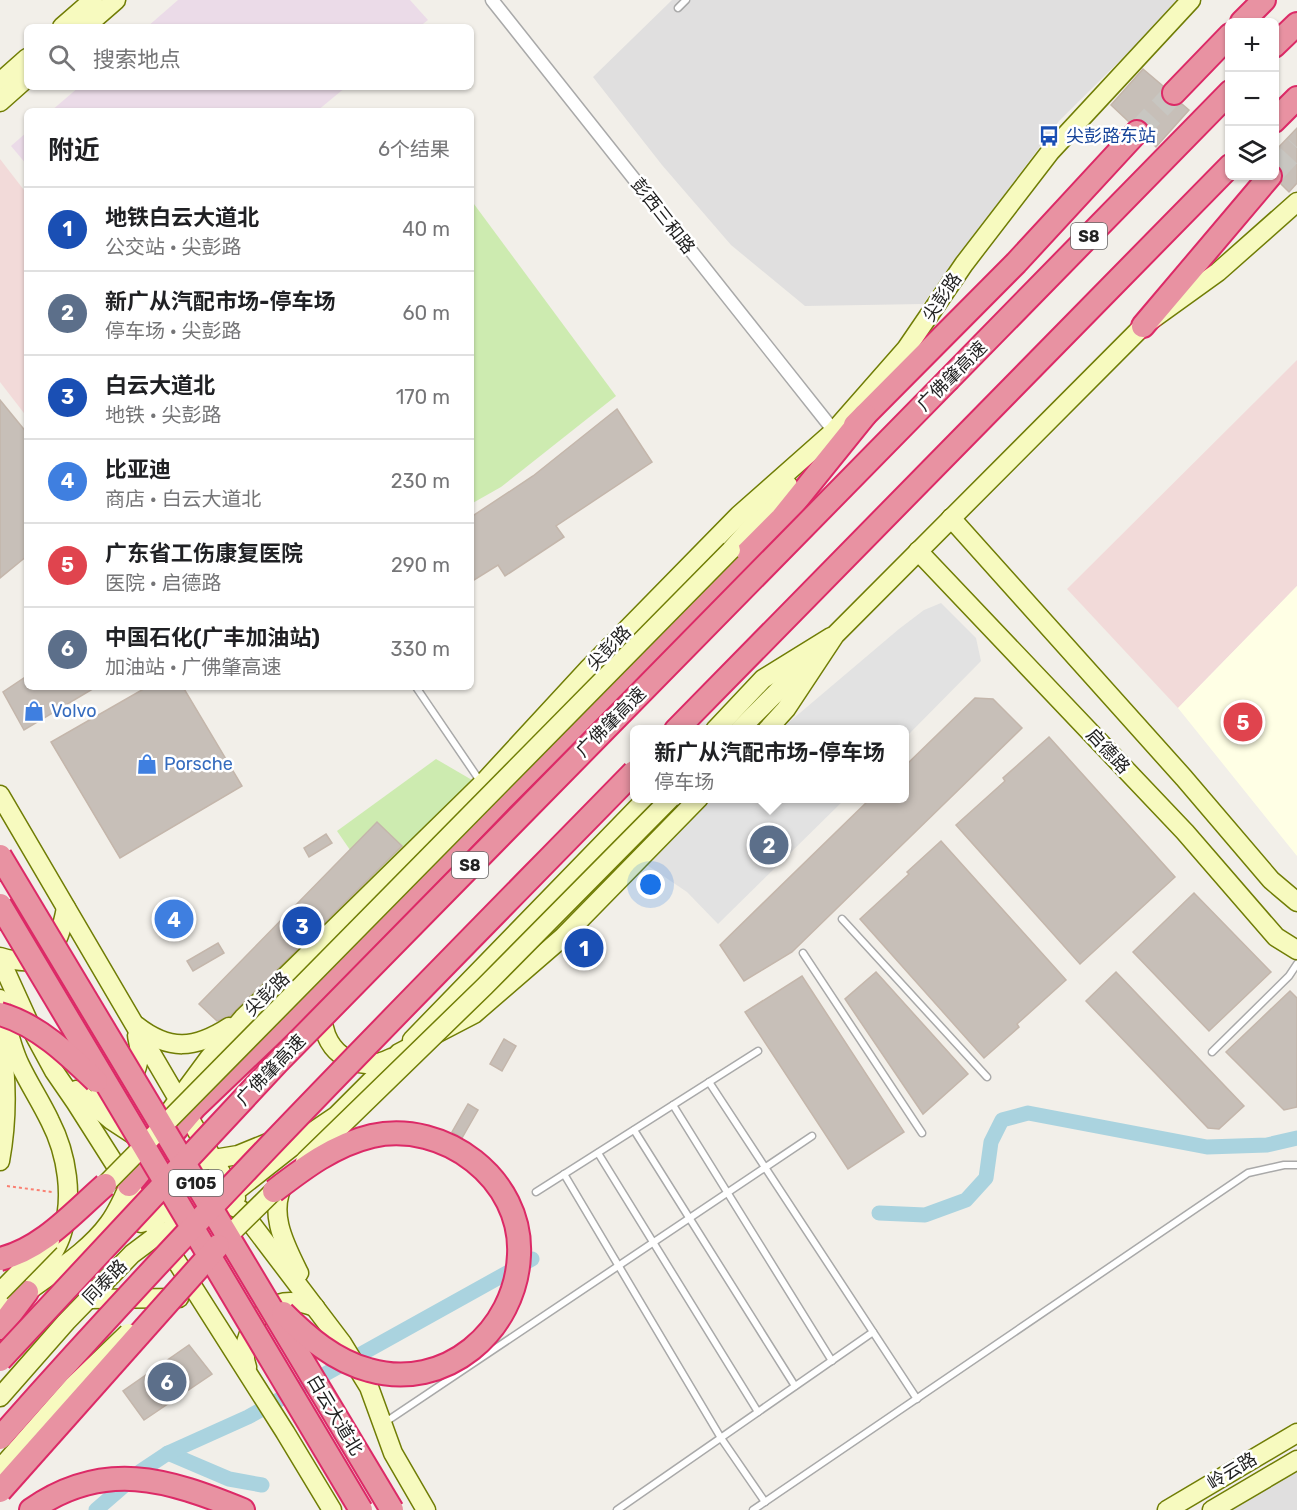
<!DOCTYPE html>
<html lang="zh">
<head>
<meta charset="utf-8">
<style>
	body { margin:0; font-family:Rubik,"Noto Sans SC",sans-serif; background:#f6f6f6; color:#202124 }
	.controls { position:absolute; right:18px; top:18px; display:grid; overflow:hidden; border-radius:9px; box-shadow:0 2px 4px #0004 }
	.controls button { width:54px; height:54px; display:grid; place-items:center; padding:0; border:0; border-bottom:2px solid #e0e0e0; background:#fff; color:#202124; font:30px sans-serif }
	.you { position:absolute; left:651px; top:885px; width:21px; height:21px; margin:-15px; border:4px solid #fff; border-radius:50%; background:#1a73e8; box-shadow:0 0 0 9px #1a73e833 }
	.badge { display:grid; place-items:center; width:39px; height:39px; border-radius:50%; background:#d40000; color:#fff; font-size:20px; font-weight:700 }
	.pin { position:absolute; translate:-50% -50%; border:3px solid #fff; box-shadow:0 2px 6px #0006 }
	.popup { position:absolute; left:630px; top:725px; width:279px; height:78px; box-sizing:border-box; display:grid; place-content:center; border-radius:9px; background:#fff; filter:drop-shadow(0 2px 4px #0005); font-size:20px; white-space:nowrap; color:#757577 }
	.popup b { font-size:22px; color:#202124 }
	.popup::after { content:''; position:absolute; left:50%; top:100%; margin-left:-12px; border:12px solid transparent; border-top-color:#fff }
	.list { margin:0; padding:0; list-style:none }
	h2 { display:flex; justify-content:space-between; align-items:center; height:78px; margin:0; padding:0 24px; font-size:26px }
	h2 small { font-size:20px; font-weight:400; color:#757577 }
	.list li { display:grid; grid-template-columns:39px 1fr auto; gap:18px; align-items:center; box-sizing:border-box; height:84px; padding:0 24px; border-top:2px solid #e0e0e0 }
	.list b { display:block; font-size:22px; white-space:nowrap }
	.list p { margin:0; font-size:20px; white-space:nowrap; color:#757577 }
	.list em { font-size:20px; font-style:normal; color:#757577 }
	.icon { flex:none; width:33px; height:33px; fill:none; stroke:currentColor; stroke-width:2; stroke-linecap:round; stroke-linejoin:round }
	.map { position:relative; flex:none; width:1297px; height:1510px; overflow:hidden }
	.search { position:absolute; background:#fff; box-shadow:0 2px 4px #0004; left:24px; top:24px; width:450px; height:66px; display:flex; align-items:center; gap:15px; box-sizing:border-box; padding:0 21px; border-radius:9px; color:#757577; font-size:22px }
	.panel { position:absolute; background:#fff; box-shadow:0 2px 4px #0004; left:24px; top:108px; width:450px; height:582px; border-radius:9px }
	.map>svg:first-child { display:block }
</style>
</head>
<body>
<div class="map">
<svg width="1297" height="1510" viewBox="0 0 1297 1510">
	<rect width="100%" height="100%" fill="#f2efe9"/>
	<g fill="#e0dfdf">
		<path d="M672,0h509l-122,121 -136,183 -118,2 -74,-61 -69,-80 -69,-88z"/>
		<path d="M1297,1468v42h-81z"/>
	</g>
	<g fill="#f2dad9">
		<path d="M0,159l27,35v223l-27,-35z"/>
		<path d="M1297,360v226l-119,122 -111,-119z"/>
	</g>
	<g fill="#ebdbe8">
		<path d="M178,0h232l18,20 -9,7h-272z"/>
		<path d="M79,87h267l-29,24h-266z"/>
		<path d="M27,132v33l-16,-19z"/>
	</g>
	<path fill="#ffffe5" d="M1297,586v270l-119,-148z"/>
	<g fill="#cdebb0">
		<path d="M471,200l145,196 -115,91 -30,17z"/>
		<path d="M436,759l36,21 -102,99 -33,-48z"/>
	</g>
	<g fill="#e2e2e2">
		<path d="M941,603l35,35 5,23 -77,78v-9l-123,-1 118,-100 25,-19z"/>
		<path d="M701,799h144l-127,125 -31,-32 -46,-31z"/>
	</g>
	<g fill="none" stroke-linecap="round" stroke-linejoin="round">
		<g stroke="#aad3df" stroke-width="15">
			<path d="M879,1213l46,2 41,-15 20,-22 5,-36 11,-22 26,-7 179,34 60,-2 30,-7"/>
			<path d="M168,1453l61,26 33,6"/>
			<path d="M96,1510l45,-39 27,-18 80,-36 284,-158"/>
		</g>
	</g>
	<g fill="#c7bfb8" stroke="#c4b6ab" stroke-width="1.5">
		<path d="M1143,69l20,17 -2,10 4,7 6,3 11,-2 7,6 -33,37 -8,-8 2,-10 -4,-7 -7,-3 -10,3 -18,-17z"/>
		<path d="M1297,128v55l-8,9 -8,-8 2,-12 -4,-6 -4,-2v-13z"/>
		<path d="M0,400l27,33v123l-27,22z"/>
		<path d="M617,409l35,53 -96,64 8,11 -59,39 -7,-11 -27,17v-65l62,-41z"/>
		<path d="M27,676v11h69l-72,43 -21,-38z"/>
		<path d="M147,687h36l59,99 -122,72 -69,-116z"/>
		<path d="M975,698l18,1 29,29 -230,224 -48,29 -24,-36 151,-147h33v-31z"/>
		<path d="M1049,737l126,140 -95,87 -124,-139 49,-44 -2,-3z"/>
		<path d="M377,822l25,24 -172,170 -13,5 -18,-17z"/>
		<path d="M326,834l6,9 -23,14 -5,-9z"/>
		<path d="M941,841l125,139 -49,44 2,3 -35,31 -124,-139 49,-45 -2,-2z"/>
		<path d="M1194,893l77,79 -62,59 -76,-79z"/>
		<path d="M218,943l6,10 -31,18 -6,-10z"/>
		<path d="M876,972l92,102 -45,40 -78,-115z"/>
		<path d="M1116,972l128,134 -25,23 -11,-1 -122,-127z"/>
		<path d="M802,976l102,156 -56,37 -103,-157z"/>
		<path d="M1290,991l7,7v109l-13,3 -58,-58z"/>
		<path d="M504,1039l12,7 -14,25 -12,-7z"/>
		<path d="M468,1104l10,6 -16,28 -10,-6z"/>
		<path d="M189,1345l23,29 -68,46 -21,-29z"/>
	</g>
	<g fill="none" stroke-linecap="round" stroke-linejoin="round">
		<g stroke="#c8c6c1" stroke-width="22" stroke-dasharray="22 11" stroke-linecap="butt">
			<path d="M1137,132l37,-39"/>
			<path d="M1274,172l23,-25"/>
		</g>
		<g stroke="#a9a9a9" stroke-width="9">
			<g id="lane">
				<path d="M678,8l8,-8"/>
				<path d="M416,687l64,94"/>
				<path d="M842,919l145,158"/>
				<path d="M803,953l119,180"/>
				<path d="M1212,1052l77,-76 8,-12"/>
				<path d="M709,1082l208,317"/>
				<path d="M673,1105l159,256"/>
				<path d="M634,1130l161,256"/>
				<path d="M598,1153l160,259"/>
				<path d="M564,1174l157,264 44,64"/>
				<path d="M536,1192l222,-141"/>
				<path d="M384,1423l428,-287"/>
				<path d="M617,1510l256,-178"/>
				<path d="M753,1510l495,-337 36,-8h13"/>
			</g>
		</g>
		<g stroke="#a9a9a9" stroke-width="15">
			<path id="street" d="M492,0l342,431"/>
		</g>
		<g stroke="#707d05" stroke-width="21">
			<g id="secondary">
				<path d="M62,27l31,-27"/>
				<path d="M85,27l31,-27"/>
				<path d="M0,82l27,-24"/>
				<path d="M0,102l27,-24"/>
				<path d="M951,518l233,260 87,102 26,22"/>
				<path d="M731,550l57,-65"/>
				<path d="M918,551l267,281 91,105 21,13"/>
				<path d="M715,730l48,-51 68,-42"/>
				<path d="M739,730l71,-71"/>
				<path d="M767,730l19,-21 49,-74 308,-309 75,-54 79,-70"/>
				<path d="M0,795l236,403"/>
				<path d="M0,957c47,14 58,-7 66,-49"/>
				<path d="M0,959l35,77 19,35 22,32 209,329 47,78"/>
				<path d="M0,999c6,21 10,46 20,66 9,19 21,37 30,56 17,33 24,77 12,112 -5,17 -17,32 -27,47"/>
				<path d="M323,1008c-5,40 31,69 68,50"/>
				<path d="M137,1026c32,25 58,23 92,1"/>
				<path d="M412,1040l235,-242"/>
				<path d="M76,1090l35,30 26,17"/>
				<path d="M99,1096c32,0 46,-33 38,-60"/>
				<path d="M167,1115l42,-57 34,-40 240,-235 105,-114 151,-154 95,-84 72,-82 58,-85 86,-112 141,-152"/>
				<path d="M0,1161c8,-43 7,-86 0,-129"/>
				<path d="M202,1161l36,-6 32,-13"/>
				<path d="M286,1180c-20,30 -1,65 13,93"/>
				<path d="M236,1191l66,-52 34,-23 63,-63 75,-39 89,-77 136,-139"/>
				<path d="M141,1223c33,-14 65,-30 100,-13l101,133 27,44 24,66 33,57"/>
				<path d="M27,1292c28,-21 61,-40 82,-69 11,-15 18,-33 25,-50"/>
				<path d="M88,1299l91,-1"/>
				<path d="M0,1302l30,-12"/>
				<path d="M247,1367c-8,-22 7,-55 31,-63 12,-4 26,-1 37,3"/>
				<path d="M0,1397l66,-75 66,-68 20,-15 48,-25"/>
				<path d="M1167,1510l130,-77"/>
				<path d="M1212,1510l85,-50"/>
			</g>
		</g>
		<g stroke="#dc2a67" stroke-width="26">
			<g id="highway">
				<path d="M1242,22l22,-22"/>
				<path d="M1274,46l23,-22"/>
				<path d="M1174,93l56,-58"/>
				<path d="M1274,121l23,-23"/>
				<path d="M1143,326l127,-150"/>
				<path d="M949,379l281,-287"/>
				<path d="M855,425l161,-162 121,-131"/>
				<path d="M676,730l554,-564"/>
				<path d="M129,1185l66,-78 126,-120 177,-184 284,-285 83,-103"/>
				<path d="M0,1328l27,-36"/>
				<path d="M31,1510c73,-51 136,-31 212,0"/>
			</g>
		</g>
		<path stroke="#fa8072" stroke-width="2" stroke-dasharray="3 3" stroke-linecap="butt" d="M7,1186l45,6"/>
		<use href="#lane" stroke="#fff" stroke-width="6"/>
		<use href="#street" stroke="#fff" stroke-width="12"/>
		<use href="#secondary" stroke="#f7fabf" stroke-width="18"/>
		<use href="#highway" stroke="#e892a2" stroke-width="22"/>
		<g stroke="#707d05" stroke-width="21" stroke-linecap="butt">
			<g id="secondary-bridge">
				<path d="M305,1161l180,-175 186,-188"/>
				<path d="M96,1194l635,-644"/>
				<path d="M219,1245l64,-63"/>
				<path d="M0,1292l50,-51"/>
				<path d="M0,1469l73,-83 55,-53"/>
			</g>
		</g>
		<g stroke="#dc2a67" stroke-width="26" stroke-linecap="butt">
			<g id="highway-bridge">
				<path d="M0,856l392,654"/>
				<path d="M0,905l361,605"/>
				<path d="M0,1014c37,10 69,41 96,67"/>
				<path d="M274,1191c30,-23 60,-46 98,-55 72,-16 151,43 147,119 -3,76 -74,137 -150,115 -34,-9 -62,-33 -86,-57"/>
				<path d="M0,1259c42,-10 73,-46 105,-74"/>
				<path d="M0,1360l278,-298 671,-683"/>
				<path d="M0,1438c203,-230 420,-447 634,-666"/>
				<path d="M0,1491l218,-245"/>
			</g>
		</g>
		<use href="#secondary-bridge" stroke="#f7fabf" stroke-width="18"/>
		<use href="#highway-bridge" stroke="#e892a2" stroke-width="22"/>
	</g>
	<defs>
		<g id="bus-bare" transform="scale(1.62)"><path d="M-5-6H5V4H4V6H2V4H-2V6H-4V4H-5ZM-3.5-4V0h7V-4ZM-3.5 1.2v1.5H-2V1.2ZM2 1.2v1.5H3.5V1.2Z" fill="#1a4fb4" stroke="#fff" stroke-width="2.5" paint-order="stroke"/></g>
		<g id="shop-bare" transform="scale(1.62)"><path d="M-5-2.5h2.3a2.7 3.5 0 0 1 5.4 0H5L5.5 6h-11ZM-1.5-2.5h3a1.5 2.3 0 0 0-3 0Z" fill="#3f7fe0" stroke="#fff" stroke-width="2.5" paint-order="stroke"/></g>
	</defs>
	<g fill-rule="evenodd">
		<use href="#bus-bare" x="1049" y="136"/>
		<use href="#shop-bare" x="34" y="711"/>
		<use href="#shop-bare" x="147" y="764"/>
	</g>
	<g text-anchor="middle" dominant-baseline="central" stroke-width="5" stroke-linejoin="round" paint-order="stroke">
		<g fill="#fff" stroke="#646464" stroke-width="1.5">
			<rect x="1071" y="223" width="36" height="26" rx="4.5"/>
			<rect x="452" y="852" width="36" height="26" rx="4.5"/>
			<rect x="169" y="1170" width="54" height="26" rx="4.5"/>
		</g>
		<g font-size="16" font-weight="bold" fill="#222">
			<text x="1089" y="236">S8</text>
			<text x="470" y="865">S8</text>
			<text x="196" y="1183">G105</text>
		</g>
		<g font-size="18" fill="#164399" stroke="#fff" text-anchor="start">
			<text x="1066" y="136">尖彭路东站</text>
		</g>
		<g font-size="18" fill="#222" stroke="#fff">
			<text transform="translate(663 216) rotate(52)">彭西三和路</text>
			<text transform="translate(942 297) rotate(-56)">尖彭路</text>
			<text transform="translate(952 376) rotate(-45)">广佛肇高速</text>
			<text transform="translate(609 648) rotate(-46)">尖彭路</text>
			<text transform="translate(611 722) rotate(-45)">广佛肇高速</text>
			<text transform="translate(1108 751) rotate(47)">启德路</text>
			<text transform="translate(267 994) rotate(-44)">尖彭路</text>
			<text transform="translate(271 1070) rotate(-46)">广佛肇高速</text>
			<text transform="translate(105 1282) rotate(-46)">同泰路</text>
			<text transform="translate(335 1415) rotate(59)">白云大道北</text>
			<text transform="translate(1232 1471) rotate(-31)">岭云路</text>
		</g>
		<g font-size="18" fill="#366cbe" stroke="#fff" text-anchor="start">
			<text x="51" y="711">Volvo</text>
			<text x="164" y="764">Porsche</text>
		</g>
	</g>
</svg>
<div class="controls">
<button>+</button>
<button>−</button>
<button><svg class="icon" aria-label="layers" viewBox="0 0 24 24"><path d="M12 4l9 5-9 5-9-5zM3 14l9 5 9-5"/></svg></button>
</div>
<div class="you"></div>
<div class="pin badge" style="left:584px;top:948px;background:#1a4fb4">1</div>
<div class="pin badge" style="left:769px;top:845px;background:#5c6f8a">2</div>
<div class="popup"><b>新广从汽配市场-停车场</b>停车场</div>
<div class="pin badge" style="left:302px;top:926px;background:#1a4fb4">3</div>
<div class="pin badge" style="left:174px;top:919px;background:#3f7fe0">4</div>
<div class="pin badge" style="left:1243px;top:722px;background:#e0444e">5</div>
<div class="pin badge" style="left:167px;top:1382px;background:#5c6f8a">6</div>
<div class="search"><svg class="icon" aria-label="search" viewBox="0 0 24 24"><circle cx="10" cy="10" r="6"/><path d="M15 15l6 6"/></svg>搜索地点</div>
<section class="panel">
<h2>附近<small>6个结果</small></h2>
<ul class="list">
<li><span class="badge" style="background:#1a4fb4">1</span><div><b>地铁白云大道北</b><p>公交站 · 尖彭路</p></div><em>40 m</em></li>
<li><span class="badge" style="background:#5c6f8a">2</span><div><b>新广从汽配市场-停车场</b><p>停车场 · 尖彭路</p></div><em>60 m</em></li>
<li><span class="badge" style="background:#1a4fb4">3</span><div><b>白云大道北</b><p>地铁 · 尖彭路</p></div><em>170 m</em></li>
<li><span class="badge" style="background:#3f7fe0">4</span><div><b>比亚迪</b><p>商店 · 白云大道北</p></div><em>230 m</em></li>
<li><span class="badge" style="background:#e0444e">5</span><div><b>广东省工伤康复医院</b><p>医院 · 启德路</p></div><em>290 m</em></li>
<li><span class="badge" style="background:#5c6f8a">6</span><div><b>中国石化(广丰加油站)</b><p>加油站 · 广佛肇高速</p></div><em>330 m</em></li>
</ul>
</section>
</div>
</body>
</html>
